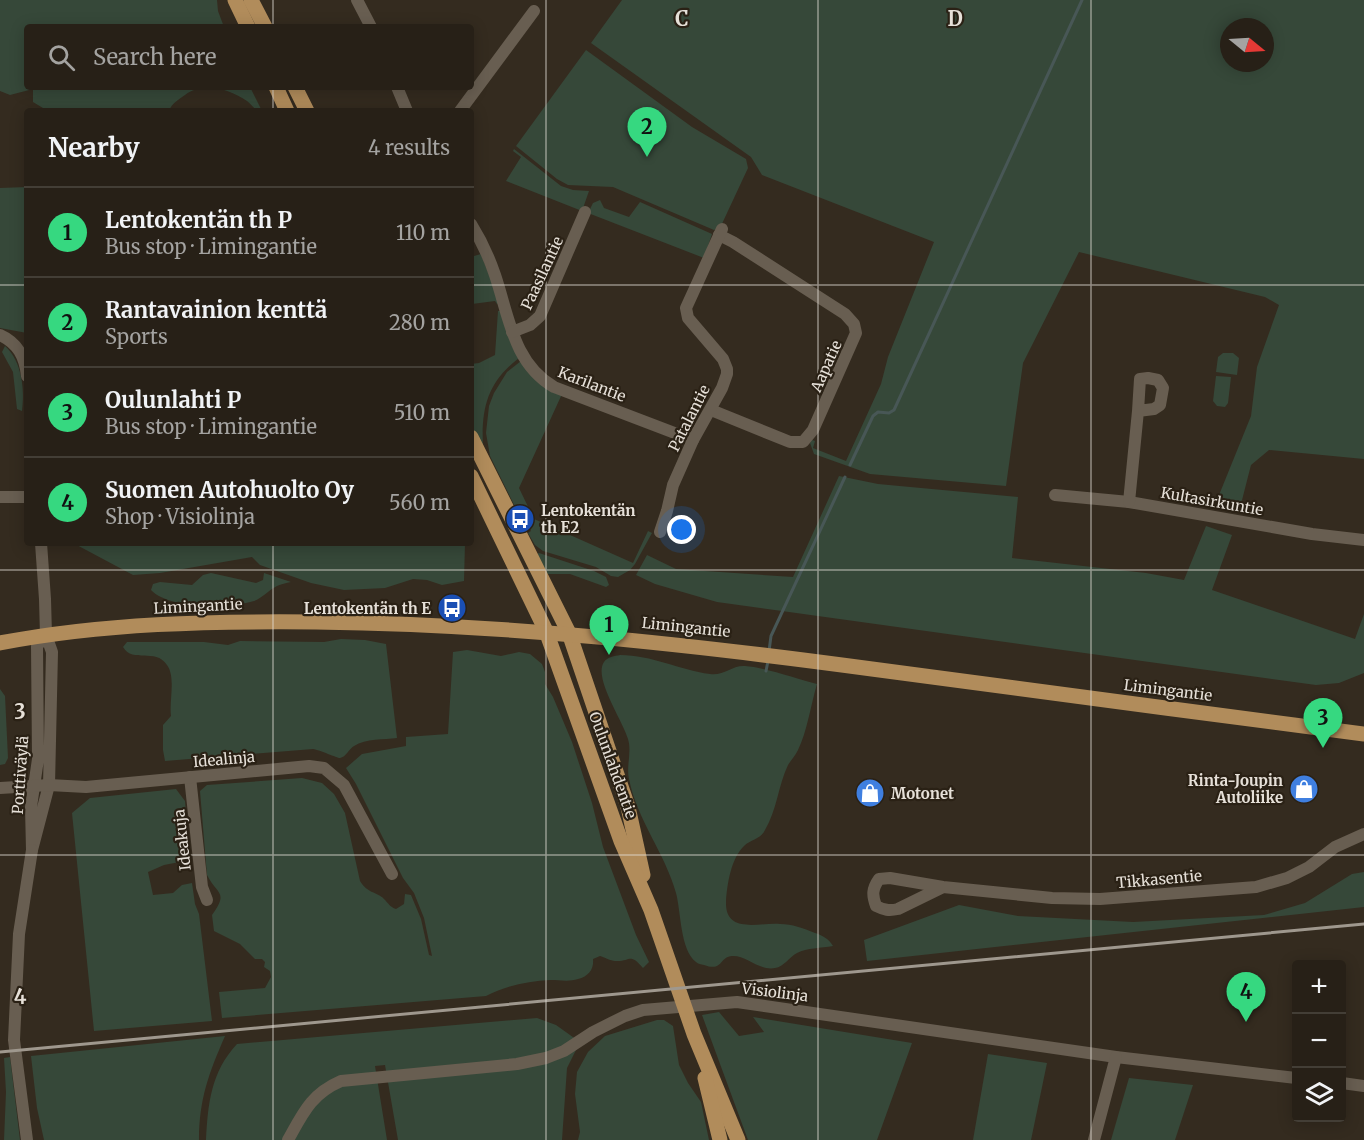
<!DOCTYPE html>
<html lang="en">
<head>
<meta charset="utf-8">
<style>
	body { margin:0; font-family:Merriweather,serif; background:#332d24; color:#f1f3f6 }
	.controls { position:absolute; right:18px; bottom:18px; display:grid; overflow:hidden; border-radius:6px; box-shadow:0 3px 15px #0003 }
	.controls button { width:54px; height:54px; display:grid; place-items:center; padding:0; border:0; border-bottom:2px solid #433e36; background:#272017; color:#f1f3f6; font:30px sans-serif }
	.compass { position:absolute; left:1220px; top:18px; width:54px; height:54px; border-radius:50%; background:#272017; box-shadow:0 3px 15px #0003; rotate:108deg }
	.you { position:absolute; left:682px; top:530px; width:21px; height:21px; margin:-15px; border:4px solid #fff; border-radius:50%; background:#1a73e8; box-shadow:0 0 0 9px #1a73e833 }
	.badge { display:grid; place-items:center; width:39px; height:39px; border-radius:50%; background:#36d880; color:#111; font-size:20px; font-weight:700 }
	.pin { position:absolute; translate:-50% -50px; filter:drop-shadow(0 2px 3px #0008) }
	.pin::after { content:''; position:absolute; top:32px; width:21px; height:18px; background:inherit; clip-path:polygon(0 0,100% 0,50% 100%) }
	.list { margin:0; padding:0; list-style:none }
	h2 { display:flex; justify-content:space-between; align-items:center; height:78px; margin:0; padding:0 24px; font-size:26px }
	h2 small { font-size:20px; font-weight:400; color:#a4a3a1 }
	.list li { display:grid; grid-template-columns:39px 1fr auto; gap:18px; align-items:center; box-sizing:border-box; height:90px; padding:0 24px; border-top:2px solid #433e36 }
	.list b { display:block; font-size:22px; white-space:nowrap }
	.list p { margin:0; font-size:20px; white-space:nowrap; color:#a4a3a1 }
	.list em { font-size:20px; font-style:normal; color:#a4a3a1 }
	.icon { flex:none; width:33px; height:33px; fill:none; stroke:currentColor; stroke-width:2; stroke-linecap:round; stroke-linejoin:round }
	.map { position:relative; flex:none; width:1364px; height:1140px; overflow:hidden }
	.search { position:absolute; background:#272017; box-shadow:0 3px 15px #0003; left:24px; top:24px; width:450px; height:66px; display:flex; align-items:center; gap:15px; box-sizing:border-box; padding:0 21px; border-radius:6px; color:#a4a3a1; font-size:22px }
	.panel { position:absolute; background:#272017; box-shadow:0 3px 15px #0003; left:24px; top:108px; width:450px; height:438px; border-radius:6px }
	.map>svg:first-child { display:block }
</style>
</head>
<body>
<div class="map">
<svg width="1364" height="1140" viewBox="0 0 1364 1140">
	<rect width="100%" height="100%" fill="#342b1f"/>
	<g fill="#364839" fill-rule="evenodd">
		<path d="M0,0h217l1,11 6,16h-197v60h223l12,24c-7,0 -10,-6 -15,-10 -18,-12 -43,-20 -62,-6 -7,5 -13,8 -16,16h-121l-15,-9v-13l-23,6 -10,-4z"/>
		<path d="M622,0h742v459l-95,-9 -18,15 -10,39 -24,-4 34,-84 6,-49 22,-62 -14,-8 -186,-45 -56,111 -17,123 -136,-12 -56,-20 -4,-11 2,-3 3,1 -2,7 33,13 35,-77 7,-27 46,-115 -172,-67 -11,-18 -160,-114zM1229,27h36v36h-36z"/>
		<path d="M586,50l106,77 54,32 2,9 -28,60 -6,2 -101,-43 -45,-2 -11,-6 -41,-33z"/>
		<path d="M514,149l47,37 12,4 16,1 -7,20 -76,-30 15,-24 -8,-6z"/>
		<path d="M27,187v146l-27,-5v-140z"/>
		<path d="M600,200l4,8 25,9 11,-15 72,32 -8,24 -116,-45 5,-10z"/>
		<path d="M481,254l19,49 -3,1 -2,-3 -23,3 2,-48z"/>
		<path d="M498,311h3l18,47c-31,24 -38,49 -36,88l-12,-14v-68l8,-1 16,-8z"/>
		<path d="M5,346c17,15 20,44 17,65l-5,-2 -4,-37 -11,-20z"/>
		<path d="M1223,353h10l6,5 -2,17 -21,-3 2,-15z"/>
		<path d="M521,361l41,33 -43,94 15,31 99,44 15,-32 4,2 -17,31 -5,6 -12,7 -7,-1 -15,-9 -53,-16 -8,-6 -7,-12 3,-2 -3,-5 -3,1 -35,-71 -4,-23 3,-27 5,-13 13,-21z"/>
		<path d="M1216,376l15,1 -3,26 -3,4 -8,-1 -4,-5z"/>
		<path d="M839,476l39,8 140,13 -6,61 134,15 38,7 22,-54 26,9 -20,55 143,49 9,-25v59l-25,10 -23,2 -599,-83 -62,-18 -19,-9 11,-20 29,14 117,8z"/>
		<path d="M73,543h392l-1,38 -22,4 -15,-5 -14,-1 -28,9 -41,2 -33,-7 -51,-18 -8,-8 -92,16 -27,2z"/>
		<path d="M539,553l55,18 12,6 3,8 -3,2 -36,-13h-28l-8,-18z"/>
		<path d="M211,573l45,10 7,-3 1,-7 27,9c-5,1 -10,2 -14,4 -8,4 -15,12 -23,15 -24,8 -86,8 -103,-11l2,-6 7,-2 32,3 11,-10z"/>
		<path d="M341,639l24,1 21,4 11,94c-13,2 -31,0 -43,8 -5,3 -8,11 -14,12 -3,0 -20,-8 -27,-9l-148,12 -2,-11v-25l8,-9c-2,-15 5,-39 -4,-51 -12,-18 -34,-1 -44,-18l4,-5h77l24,3 12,-4 84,1z"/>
		<path d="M467,650l34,6 18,-4 11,2 12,10 3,8v12l8,13 19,45 20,61 11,44 33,88 13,27 -6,6c-14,-16 -12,-6 -28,-7 -4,0 -11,-4 -15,-5l-7,3c1,10 -4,17 -15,20 -9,3 -18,1 -28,1 -21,1 -45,6 -64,16l-264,22 -3,-26 46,-4 6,-11 -1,-6 -6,-4 1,-5 -3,-3h-7l-15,-15 -26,-13 -2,-16c17,-24 5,-20 -5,-40l-7,-84 7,-6 95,-7 20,5 12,11 11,19 15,68c8,13 16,10 24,18 5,5 6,8 12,10l8,-5 1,-10 6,1 10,24 8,36 3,1 -8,-38 -10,-25 -11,-15 -47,-94 -10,-16 16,-14 44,-8v-9l42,-3 5,-82z"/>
		<path d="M620,655c32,0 59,15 90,19 14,2 22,-9 35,-8 18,1 53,13 72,18 -6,20 -10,48 -19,66 -3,6 -7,10 -10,15 -10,21 -11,45 -23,65 -5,10 -14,9 -21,16 -13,12 -17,39 -18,56 -1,33 34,20 54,22 12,0 23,4 35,9 7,2 14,6 18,13 -12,2 -26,2 -36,7 -8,4 -13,14 -22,15 -16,3 -29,-13 -43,-12 -13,1 -9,16 -28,9 -3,-1 -6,-1 -8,-3 -16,-12 -15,-51 -20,-69 -11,-40 -39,-73 -47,-114 -3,-13 3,-27 -1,-40 -5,-18 -35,-61 -24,-77 3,-5 11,-6 16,-7z"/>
		<path d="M0,689l5,7 3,62 -3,6 -5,1z"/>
		<path d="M176,789l9,12 5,59 -26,5 -16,7 5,23 20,-2 9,-8 10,-2 3,21 4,10 13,107 -118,10 -22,-218 18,-15z"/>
		<path d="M1364,872v35l-497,54 -3,-21 95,-35 59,11 115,6 131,-7 41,-12 47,-29z"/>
		<path d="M719,1012l20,24 25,-4 -11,-15 159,26 -35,97h-129l-46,-125z"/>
		<path d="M537,1018l19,7 21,15 1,6 -11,22 -5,72h-164l-13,-75 -10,1 12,74h-181c2,-37 5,-68 31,-96z"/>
		<path d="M657,1020h7l9,6 6,39 9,18 13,19 8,38h-131l2,-8 -5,-38 2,-22 11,-20 17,-16z"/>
		<path d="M225,1036c-16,37 -26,63 -26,104h-155l-7,-32 -6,-52z"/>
		<path d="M988,1054l59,9 -16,77h-58z"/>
		<path d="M10,1057l10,83h-16l2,-48 -2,-34z"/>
		<path d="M1129,1078l64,7 -18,55h-64z"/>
	</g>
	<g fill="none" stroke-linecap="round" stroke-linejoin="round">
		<g stroke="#485756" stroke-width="3">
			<path d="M850,465l23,-49 5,-4 11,1 5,-3 188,-410"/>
			<path d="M769,651l2,-15 74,-159"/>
			<path d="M766,671l2,-10"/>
		</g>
		<g stroke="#685e51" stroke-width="12">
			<path d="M357,0l14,27"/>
			<path d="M397,87l10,24"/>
			<path d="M460,111l74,-100"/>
			<path d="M471,224c10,16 18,33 24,51 14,41 18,88 59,112l139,53"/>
			<path d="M512,332l18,-7 10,-9 45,-104"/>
			<path d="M0,335c18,8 25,22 27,41"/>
			<path d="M711,410l79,32h13l10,-12 43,-97 -2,-9 -9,-10 -112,-72 -14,-7"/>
			<path d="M1055,495l74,7 183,32 52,6"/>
			<path d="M0,497h27"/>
			<path d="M1129,502l9,-91 16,-2 6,-4 3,-17 -5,-8 -10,-2 -8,1 -2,32"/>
			<path d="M660,532l7,-21 6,-26 20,-45 29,-52 5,-14v-5l-4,-10 -35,-41 -2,-10 36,-79"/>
			<path d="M41,543l4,56 1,36 6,17 -3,133 -17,65 -1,-43 7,-48 -1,-113 9,-11"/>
			<path d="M190,777l12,110 5,13"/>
			<path d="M0,788l49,-3 37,2 223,-21 15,2 20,17 48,89"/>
			<path d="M943,887l-45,22c-9,2 -14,1 -22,-3 -4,-11 -4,-17 3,-27l11,-1 53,9 109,11 48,1 156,-12 31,-9 22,-11 26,-20 29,-13"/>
			<path d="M1342,1083l22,3"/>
			<path d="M27,1140l-13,-100 5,-106 13,-84"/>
			<path d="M288,1140c15,-27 23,-46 53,-59l176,-17 29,-6 18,-7 29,-19 32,-16 18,-6 94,-8 379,55 180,21"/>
			<path d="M1094,1140l22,-83"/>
		</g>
		<g stroke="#b18c5b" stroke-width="15">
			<path d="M235,0l13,27"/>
			<path d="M251,0l14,27"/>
			<path d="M276,87l11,24"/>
			<path d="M295,87l12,24"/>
			<path d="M471,437l98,196 59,174 15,68"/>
			<path d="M471,476l75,155 75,210 30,69 43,124 44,106"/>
			<path d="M0,643c104,-20 210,-22 316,-21 187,2 371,22 556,47 164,23 328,43 492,65"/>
			<path d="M705,1078l15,62"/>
		</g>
		<path stroke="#9f988e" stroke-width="3" d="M0,1052l1364,-128"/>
	</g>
	<path fill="none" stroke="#e6e0d8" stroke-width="1.5" stroke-opacity="0.55" d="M273,0v27M546,0v1140M818,0v1140M1091,0v1140M273,87v24M0,285h27M471,285h893M273,543v597M0,570h1364M0,855h1364"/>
	<defs>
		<g id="bus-disc" transform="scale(1.5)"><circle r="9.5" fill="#1a4fb4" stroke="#2a2115"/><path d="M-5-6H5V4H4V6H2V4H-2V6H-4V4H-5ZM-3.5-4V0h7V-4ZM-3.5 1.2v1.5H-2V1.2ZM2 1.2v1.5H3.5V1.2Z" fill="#fff"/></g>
		<g id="shop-disc" transform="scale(1.5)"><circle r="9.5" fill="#3f7fe0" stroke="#2a2115"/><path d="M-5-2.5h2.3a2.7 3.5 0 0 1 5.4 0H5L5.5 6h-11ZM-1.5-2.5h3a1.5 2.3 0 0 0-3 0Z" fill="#fff"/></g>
	</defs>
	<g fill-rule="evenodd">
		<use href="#bus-disc" x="520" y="519"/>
		<use href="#bus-disc" x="452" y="608"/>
		<use href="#shop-disc" x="1304" y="789"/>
		<use href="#shop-disc" x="870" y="793"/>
	</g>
	<g text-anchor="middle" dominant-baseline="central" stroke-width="4.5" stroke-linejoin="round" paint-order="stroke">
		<g font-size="15" fill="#e6e0d8" stroke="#2a2115">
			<text transform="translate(542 273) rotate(-65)">Paasilantie</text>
			<text transform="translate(826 366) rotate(-66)">Aapatie</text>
			<text transform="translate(592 384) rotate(21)">Karilantie</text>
			<text transform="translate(689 418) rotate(-63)">Patalantie</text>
			<text transform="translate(1212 501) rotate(10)">Kultasirkuntie</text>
			<text transform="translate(198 606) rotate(-3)">Limingantie</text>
			<text transform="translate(686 627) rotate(6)">Limingantie</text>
			<text transform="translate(1168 690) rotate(7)">Limingantie</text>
			<text transform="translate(224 759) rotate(-5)">Idealinja</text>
			<text transform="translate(613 765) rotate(70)">Oulunlahdentie</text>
			<text transform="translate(20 775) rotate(-86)">Porttiväylä</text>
			<text transform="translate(182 840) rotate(-96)">Ideakuja</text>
			<text transform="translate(1159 879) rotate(-5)">Tikkasentie</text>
			<text transform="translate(775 992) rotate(7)">Visiolinja</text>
		</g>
		<g font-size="15" font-weight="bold" fill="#e6e0d8" stroke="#2a2115" text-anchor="start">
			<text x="541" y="510">Lentokentän<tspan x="541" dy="17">th E2</tspan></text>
			<text x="431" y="608" text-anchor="end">Lentokentän th E</text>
			<text x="1283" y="780" text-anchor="end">Rinta-Joupin<tspan x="1283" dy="17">Autoliike</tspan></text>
			<text x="891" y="793">Motonet</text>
		</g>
	</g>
	<g font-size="20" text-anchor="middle" font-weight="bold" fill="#e6e0d8" stroke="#2a2115" stroke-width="4.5" stroke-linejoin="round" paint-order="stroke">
		<text x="682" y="26">C</text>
		<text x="955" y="26">D</text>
		<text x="20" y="719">3</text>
		<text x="20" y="1004">4</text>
	</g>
</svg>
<div class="controls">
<button>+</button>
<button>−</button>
<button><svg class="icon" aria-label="layers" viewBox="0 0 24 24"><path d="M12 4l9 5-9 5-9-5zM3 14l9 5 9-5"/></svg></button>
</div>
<svg class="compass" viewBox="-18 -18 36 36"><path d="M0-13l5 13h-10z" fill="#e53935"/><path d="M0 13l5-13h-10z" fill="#a4a3a1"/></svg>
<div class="you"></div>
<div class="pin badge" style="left:609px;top:655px">1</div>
<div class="pin badge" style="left:647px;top:157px">2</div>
<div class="pin badge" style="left:1323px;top:748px">3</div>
<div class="pin badge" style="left:1246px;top:1022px">4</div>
<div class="search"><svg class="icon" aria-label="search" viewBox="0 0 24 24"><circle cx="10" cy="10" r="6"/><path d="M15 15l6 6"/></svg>Search here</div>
<section class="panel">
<h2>Nearby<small>4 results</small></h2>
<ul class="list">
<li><span class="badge">1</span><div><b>Lentokentän th P</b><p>Bus stop · Limingantie</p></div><em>110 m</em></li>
<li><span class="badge">2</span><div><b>Rantavainion kenttä</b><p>Sports</p></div><em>280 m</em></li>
<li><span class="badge">3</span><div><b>Oulunlahti P</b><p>Bus stop · Limingantie</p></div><em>510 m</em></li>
<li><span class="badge">4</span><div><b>Suomen Autohuolto Oy</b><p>Shop · Visiolinja</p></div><em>560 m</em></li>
</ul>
</section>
</div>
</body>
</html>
